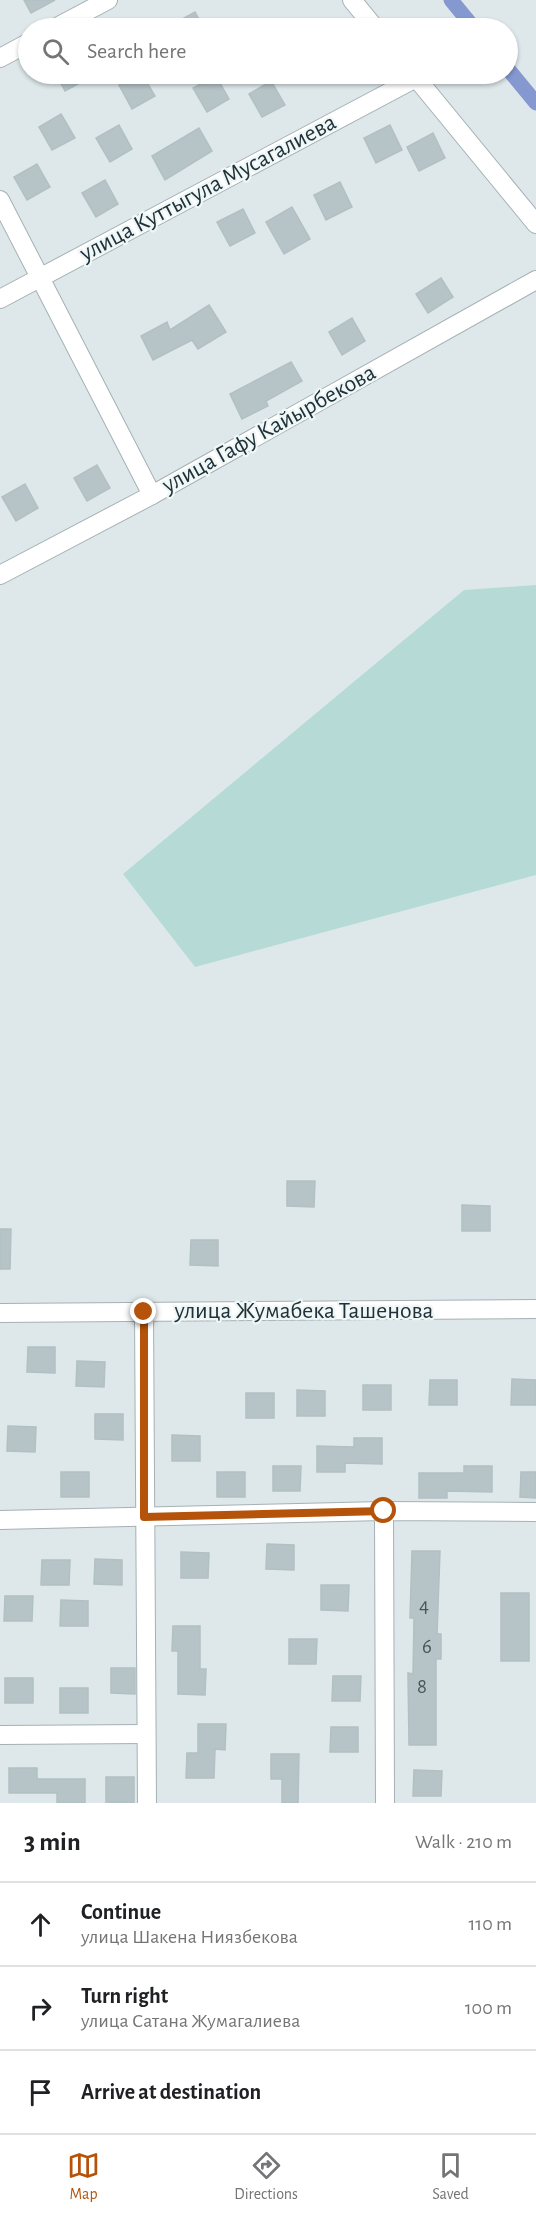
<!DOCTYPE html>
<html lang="en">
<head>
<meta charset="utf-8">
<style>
	body { margin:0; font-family:"Alegreya Sans",sans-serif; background:#f2f2f2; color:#202124 }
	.stop { position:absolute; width:18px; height:18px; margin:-14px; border:4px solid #b45309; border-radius:50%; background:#fff }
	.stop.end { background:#b45309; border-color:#fff; box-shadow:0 2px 6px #0008 }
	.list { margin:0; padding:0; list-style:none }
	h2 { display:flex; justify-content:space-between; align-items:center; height:78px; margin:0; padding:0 24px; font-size:26px }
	h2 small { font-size:20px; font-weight:400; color:#757577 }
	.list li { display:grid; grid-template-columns:39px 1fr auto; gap:18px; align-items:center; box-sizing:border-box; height:84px; padding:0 24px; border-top:2px solid #e0e0e0 }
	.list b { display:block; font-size:22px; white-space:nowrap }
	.list p { margin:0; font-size:20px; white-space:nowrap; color:#757577 }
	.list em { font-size:20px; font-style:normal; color:#757577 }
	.icon { flex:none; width:33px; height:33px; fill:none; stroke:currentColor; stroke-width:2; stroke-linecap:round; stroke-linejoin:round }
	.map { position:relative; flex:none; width:536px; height:1803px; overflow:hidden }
	.search { position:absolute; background:#fff; box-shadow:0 2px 4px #0004; left:18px; right:18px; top:18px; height:66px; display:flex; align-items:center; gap:15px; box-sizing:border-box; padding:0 21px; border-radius:33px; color:#757577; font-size:22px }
	.sheet { height:330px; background:#fff }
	nav { display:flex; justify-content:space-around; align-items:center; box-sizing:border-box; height:84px; border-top:2px solid #e0e0e0; background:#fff; font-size:16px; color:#757577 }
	nav a { display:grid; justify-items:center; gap:3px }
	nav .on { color:#b45309 }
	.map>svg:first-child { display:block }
</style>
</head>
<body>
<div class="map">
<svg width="536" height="1803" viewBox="0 0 536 1803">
	<rect width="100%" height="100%" fill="#dee8ea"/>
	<path fill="#b6dbd6" d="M536,585v290l-341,92 -72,-93 341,-284z"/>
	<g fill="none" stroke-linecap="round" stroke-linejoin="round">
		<g stroke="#8598d0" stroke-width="15">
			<path d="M451,0l23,28"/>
			<path d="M508,69l28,34"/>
		</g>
	</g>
	<g fill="#b6c4c7" stroke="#b1c0c3" stroke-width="1.5">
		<path d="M24,0h31l-24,13z"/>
		<path d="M195,12l9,16h-38z"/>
		<path d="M56,74h40l-31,17z"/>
		<path d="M140,74h2l13,22 -23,13 -13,-24z"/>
		<path d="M216,76l13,23 -22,13 -14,-24z"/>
		<path d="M271,81l14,24 -23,12 -13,-23z"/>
		<path d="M61,114l14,24 -23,12 -13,-23z"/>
		<path d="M119,125l13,24 -22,13 -14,-24z"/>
		<path d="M390,125l12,25 -26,13 -12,-25z"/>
		<path d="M199,128l13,23 -47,29 -13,-24z"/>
		<path d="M433,133l12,25 -26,13 -12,-24z"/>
		<path d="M37,164l13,23 -23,13 -13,-23z"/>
		<path d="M105,180l13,24 -22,13 -14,-24z"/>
		<path d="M340,182l12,25 -26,13 -12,-25z"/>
		<path d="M292,207l18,32 -26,15 -18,-32z"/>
		<path d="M243,209l12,24 -25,13 -13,-24z"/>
		<path d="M441,278l12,19 -25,16 -12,-19z"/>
		<path d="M209,305l17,27 -28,17 -6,-9 -39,20 -12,-24 26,-14 3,8z"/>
		<path d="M352,318l13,23 -23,14 -13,-23z"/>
		<path d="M291,362l11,19 -36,20 2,5 -26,13 -12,-25z"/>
		<path d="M97,465l13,23 -23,13 -13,-23z"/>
		<path d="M25,484l13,24 -22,13 -14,-24z"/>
		<path d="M287,1181h28l-1,26 -27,-1z"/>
		<path d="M462,1205l28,1v25h-28z"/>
		<path d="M0,1229h11l-1,40h-10z"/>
		<path d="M191,1240h27v26l-28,-1z"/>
		<path d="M28,1347h27v26l-28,-1z"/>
		<path d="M77,1361l28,1 -1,25 -28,-1z"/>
		<path d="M512,1379l24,1v25h-25z"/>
		<path d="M430,1380h27v25h-28z"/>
		<rect x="363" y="1385" width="28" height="25"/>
		<path d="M297,1390l28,1v25h-28z"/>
		<rect x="246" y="1393" width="28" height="25"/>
		<path d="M95,1414h28v26l-28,-1z"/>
		<path d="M8,1426l28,1 -1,25 -28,-1z"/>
		<path d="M172,1435l28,1v25h-28z"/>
		<path d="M354,1438h28v26l-37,-1v9h-28v-26l37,1z"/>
		<path d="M273,1466h28l-1,25h-27z"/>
		<path d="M464,1466h28v26l-45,-1v7h-28v-25h45z"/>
		<rect x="61" y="1472" width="28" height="25"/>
		<rect x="217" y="1472" width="28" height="25"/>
		<path d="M521,1472h15v26l-16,-1z"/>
		<path d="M267,1544l27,1v25l-28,-1z"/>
		<path d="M412,1551h28l-3,83h4v25h-5v86h-27l-1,-72 5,1 1,-56h-4z"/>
		<path d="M181,1552l28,1 -1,25h-27z"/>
		<path d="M95,1559l27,1v25l-28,-1z"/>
		<path d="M42,1560h28l-1,25h-28z"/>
		<path d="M321,1585h28l-1,26 -27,-1z"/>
		<rect x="501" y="1593" width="28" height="68"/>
		<path d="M5,1596h28l-1,25h-28z"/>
		<path d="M61,1600l27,1v25h-28z"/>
		<path d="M173,1626h27v43h6l-1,26 -27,-1v-43h-6z"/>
		<path d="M289,1639h28l-1,25h-27z"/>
		<path d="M111,1668h24v26l-24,-1z"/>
		<path d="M333,1676h28l-1,25h-28z"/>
		<rect x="5" y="1678" width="28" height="25"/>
		<rect x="60" y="1688" width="28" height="25"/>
		<path d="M198,1724h28l-1,26 -10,-1 -1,29h-28l1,-25h11z"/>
		<path d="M331,1727h27v25h-28z"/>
		<path d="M271,1754h28l-1,49h-16v-24h-11z"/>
		<path d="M9,1768h28v11h48v24h-28v-10h-48z"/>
		<path d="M414,1770l28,1 -1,25h-28z"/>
		<path d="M106,1777h28v26l-28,-1z"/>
	</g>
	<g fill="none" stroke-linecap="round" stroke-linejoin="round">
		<g stroke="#a5b1b5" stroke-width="20">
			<g id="minor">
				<path d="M352,0l23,28"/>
				<path d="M55,28l53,-28"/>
				<path d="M0,58l28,-15"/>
				<path d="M413,74l123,150"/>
				<path d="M0,200l152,295"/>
				<path d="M0,299l416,-221"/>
				<path d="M0,575l152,-80 384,-215"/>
				<path d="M144,1312l3,491"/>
				<path d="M0,1313l536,-4"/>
				<path d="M384,1511l1,292"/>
				<path d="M0,1520l384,-9 152,1"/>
				<path d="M0,1735l146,-1"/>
			</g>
		</g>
		<use href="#minor" stroke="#fff" stroke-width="18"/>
	</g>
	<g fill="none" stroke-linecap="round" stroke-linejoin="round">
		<path stroke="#b45309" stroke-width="8" d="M144,1312v205l240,-6"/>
	</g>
	<g text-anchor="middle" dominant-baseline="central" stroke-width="4.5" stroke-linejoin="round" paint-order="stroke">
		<g font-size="21" fill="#46565c">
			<text x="424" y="1605">4</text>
			<text x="427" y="1646">6</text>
			<text x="422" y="1686">8</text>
		</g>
		<g font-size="24" fill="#203139" stroke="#eef6f6">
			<text transform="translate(208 188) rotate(-28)">улица Куттыгула Мусагалиева</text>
			<text transform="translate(269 429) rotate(-29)">улица Гафу Кайырбекова</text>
			<text x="304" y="1311">улица Жумабека Ташенова</text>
		</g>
	</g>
</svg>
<div class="stop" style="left:384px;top:1511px"></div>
<div class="stop end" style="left:144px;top:1312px"></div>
<div class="search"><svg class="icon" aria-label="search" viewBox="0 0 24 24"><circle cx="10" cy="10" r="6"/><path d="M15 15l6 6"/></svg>Search here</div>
</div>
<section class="sheet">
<h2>3 min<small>Walk · 210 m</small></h2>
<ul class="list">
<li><svg class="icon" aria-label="ahead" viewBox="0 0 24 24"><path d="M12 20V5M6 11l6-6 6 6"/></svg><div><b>Continue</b><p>улица Шакена Ниязбекова</p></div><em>110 m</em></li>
<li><svg class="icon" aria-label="right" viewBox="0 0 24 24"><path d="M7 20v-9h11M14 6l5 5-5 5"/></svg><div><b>Turn right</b><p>улица Сатана Жумагалиева</p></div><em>100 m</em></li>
<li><svg class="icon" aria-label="arrive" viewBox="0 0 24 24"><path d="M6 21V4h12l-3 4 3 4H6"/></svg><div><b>Arrive at destination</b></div></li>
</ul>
</section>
<nav>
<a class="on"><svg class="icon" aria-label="map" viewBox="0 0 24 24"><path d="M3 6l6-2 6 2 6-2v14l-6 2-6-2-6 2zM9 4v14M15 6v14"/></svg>Map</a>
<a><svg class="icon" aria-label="directions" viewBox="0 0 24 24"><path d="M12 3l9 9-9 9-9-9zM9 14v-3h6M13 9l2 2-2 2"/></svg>Directions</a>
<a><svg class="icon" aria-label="saved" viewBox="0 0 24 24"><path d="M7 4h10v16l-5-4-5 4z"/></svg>Saved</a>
</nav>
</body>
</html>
